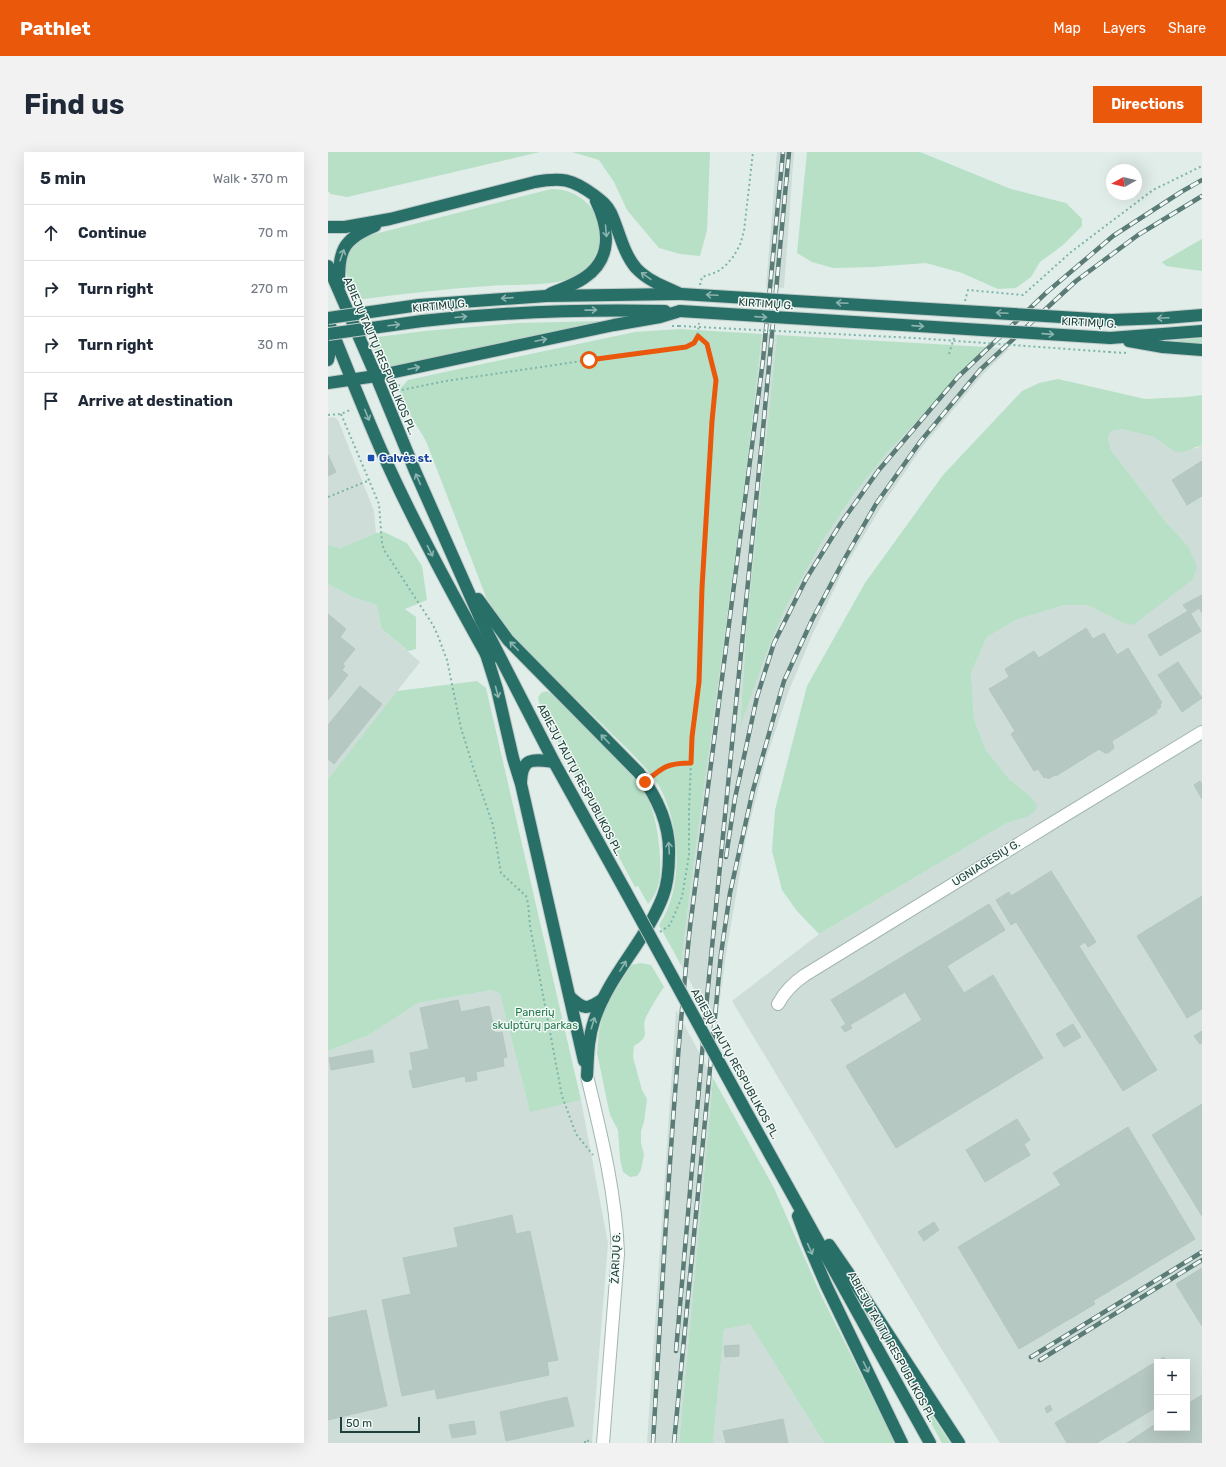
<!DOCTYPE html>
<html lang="en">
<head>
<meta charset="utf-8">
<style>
	body { margin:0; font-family:Rubik,sans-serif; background:#f2f2f3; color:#1f2937 }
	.controls { position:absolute; right:12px; bottom:12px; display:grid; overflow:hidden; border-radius:0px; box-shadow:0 4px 16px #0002 }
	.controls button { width:36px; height:36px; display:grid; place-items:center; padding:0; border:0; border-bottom:1px solid #e0e1e3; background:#fff; color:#1f2937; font:20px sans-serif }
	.compass { position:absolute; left:778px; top:12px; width:36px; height:36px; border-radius:50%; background:#fff; box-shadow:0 4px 16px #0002; rotate:262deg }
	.scale { position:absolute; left:12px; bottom:10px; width:80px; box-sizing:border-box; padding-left:4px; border:2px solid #1f403a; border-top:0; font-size:11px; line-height:14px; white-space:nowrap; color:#1f403a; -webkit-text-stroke:3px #f2f9f6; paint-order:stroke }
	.stop { position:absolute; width:12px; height:12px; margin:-9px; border:3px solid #ea580c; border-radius:50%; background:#fff }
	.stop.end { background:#ea580c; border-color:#fff; box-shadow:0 1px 4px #0008 }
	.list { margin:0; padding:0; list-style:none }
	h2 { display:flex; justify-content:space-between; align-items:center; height:52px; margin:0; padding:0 16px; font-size:17px }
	h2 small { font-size:13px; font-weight:400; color:#747a83 }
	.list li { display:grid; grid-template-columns:26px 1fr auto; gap:12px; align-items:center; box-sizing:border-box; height:56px; padding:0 16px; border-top:1px solid #e0e1e3 }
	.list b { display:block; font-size:15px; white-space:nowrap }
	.list em { font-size:13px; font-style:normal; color:#747a83 }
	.icon { flex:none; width:22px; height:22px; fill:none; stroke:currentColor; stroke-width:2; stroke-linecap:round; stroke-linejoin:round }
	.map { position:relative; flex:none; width:874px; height:1291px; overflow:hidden; border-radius:0px }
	header { display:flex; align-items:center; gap:24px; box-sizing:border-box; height:56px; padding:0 20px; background:#ea580c; color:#fff }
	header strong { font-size:19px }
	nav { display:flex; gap:22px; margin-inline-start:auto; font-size:14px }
	.intro { display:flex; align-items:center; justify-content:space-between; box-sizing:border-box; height:96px; padding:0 24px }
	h1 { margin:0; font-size:28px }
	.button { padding:10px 18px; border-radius:0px; background:#ea580c; color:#fff; font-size:14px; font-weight:700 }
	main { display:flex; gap:24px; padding:0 24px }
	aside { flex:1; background:#fff; border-radius:0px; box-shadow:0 4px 16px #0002 }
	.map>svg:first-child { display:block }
</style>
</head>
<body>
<header>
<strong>Pathlet</strong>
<nav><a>Map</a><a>Layers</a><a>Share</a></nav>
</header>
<div class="intro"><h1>Find us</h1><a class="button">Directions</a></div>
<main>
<aside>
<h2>5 min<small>Walk · 370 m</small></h2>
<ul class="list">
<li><svg class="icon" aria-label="ahead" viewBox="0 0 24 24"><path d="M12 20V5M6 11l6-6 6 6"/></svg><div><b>Continue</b></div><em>70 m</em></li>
<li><svg class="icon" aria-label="right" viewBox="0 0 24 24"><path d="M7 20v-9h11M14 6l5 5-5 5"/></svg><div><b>Turn right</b></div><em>270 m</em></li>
<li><svg class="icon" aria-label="right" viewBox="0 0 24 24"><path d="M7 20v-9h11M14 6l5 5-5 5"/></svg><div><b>Turn right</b></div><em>30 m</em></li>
<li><svg class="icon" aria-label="arrive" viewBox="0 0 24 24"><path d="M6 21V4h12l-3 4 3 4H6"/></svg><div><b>Arrive at destination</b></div></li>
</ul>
</aside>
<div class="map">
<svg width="874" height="1291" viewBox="0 0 874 1291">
	<rect width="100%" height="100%" fill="#e1ede9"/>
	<g fill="#cfddd8" fill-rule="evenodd">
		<path d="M449,0h17l-10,136 -18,-1z"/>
		<path d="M434,182l15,1 -30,285 -7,105 27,-73 17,-41 39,-71 29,-43 34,-43 100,-107 23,2 -26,25 -60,72 -42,61 -36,60 -32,66 -25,60 -22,66 -20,78 -20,117 -10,75 -35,-64 22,-177 36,-256 13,-103z"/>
		<path d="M6,265l4,3 36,91 2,22 -36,15 -12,-3v-127z"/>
		<path d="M794,277l32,8 19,14 24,-3 5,-3v998h-202l-58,-93 -210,-349 87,-67 188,-111 20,-6 2,-22 -20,-16 -23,-29 -12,-31 -3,-46 16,-36 29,-17 48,-15h23l36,18 65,-77 -22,-24 -55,-72 -3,-12 3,-7zM829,1210h30v66h-30z"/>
		<path d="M0,432l27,14 22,7 4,23 39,34 -92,117z"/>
		<path d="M164,838l8,4 30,117 51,-11 27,143 -16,200h-264v-392l41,-16 49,-32z"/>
		<path d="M348,858l37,68 -34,365h-32z"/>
		<path d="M422,1172l74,119h-111l11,-115z"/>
	</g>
	<g fill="#b7e0c7">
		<path d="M0,0h212l-193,45 -16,-3 -3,-3z"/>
		<path d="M244,0h138l-3,78 -7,26 -20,-2 -21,-6 -32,-38 -13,-28 -15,-22z"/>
		<path d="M479,0h113l91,37 55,14 16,16v7l-19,19 -23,17 -9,15 -15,11 -18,1 -36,-16 -36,-10 -53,4 -40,1 -21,-6 -15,-9z"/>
		<path d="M223,37c46,-1 67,54 31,83 -6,5 -13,8 -20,9 -23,5 -49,3 -73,5 -44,3 -89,8 -133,14 -11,-29 -21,-44 11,-64z"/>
		<path d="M874,87v32l-36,-5 -4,-4z"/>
		<path d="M275,169l-212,46c-13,-2 -16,-19 -21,-29l55,-7 93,-8z"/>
		<path d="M351,177l83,5c-22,211 -56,421 -81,631l-22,-40c25,-37 22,-100 0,-139 -12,-20 -38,-43 -55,-60 -31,-30 -65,-59 -92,-92 -10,-11 -18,-24 -26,-37l-60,-156c-7,-13 -26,-39 -26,-52l8,-9 32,-7 195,-41z"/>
		<path d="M449,183l209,12 -100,107 -34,43 -29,43 -39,71 -17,41 -27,75 7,-107z"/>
		<path d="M874,186v7l-31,-3 -1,-1z"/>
		<path d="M730,227l87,20 42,-2 15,-2v50l-19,7 -10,-1 -19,-14 -32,-8 -11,2 -3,7 3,12 55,72 22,24 9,21 -5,13 -59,45 -10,-2 -36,-18h-23l-48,15 -29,17 -16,36 3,46 12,31 23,29 20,16 8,10 -1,5 -9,7 -20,6 -188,111 -22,-23 -15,-21 -10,-39 3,-41 32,-124 58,-103 78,-108 79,-84 17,-8z"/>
		<path d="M56,380l23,11 15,23 5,34 -22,9 11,8v32l-8,2 -27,-23 -4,-23 -22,-7 -27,-14v-39l12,3 36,-15z"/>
		<path d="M149,529l9,7 95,412 -51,12 -30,-118 -8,-4 -74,13 -49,32 -41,16v-272l69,-88z"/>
		<path d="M218,539l8,4c20,21 40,41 60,61 10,10 24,21 30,34 11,22 15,45 16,68 1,17 0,33 -12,46l-10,-18 -3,1 -57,-106 -39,-79 -1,-5 3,-4z"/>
		<path d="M313,811l10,2 13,22c-7,10 -13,20 -18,30 -6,14 7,18 -12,29l-1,11 9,33 5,9 -3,23 -3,9v12l3,12 -3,15 -4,6 -7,1 -7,-5 -3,-13 -2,-29 -8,-15 -13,-62 2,-21 5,-23 27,-44z"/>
		<path d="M385,926l61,110 46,105 75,150h-71l-74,-119 -26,5 -11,114h-34z"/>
		<path d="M582,1229l40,62h-8l-33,-60z"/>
	</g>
	<g fill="#b6c8c2" stroke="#b3c7c1">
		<path d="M0,303l8,17 -8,4z"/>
		<path d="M874,309v35l-15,9 -15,-25z"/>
		<path d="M874,443v18l-3,-5 -9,6 -7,-9z"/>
		<path d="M860,459h1l12,20 -41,25 -12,-21z"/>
		<path d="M0,462l18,15 -6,8 15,12 -12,15 2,2 -3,4 6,5 -20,25z"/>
		<path d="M758,476l7,11 11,-6 13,22 11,-7 34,55 -2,1 1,3 -5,4 1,2 -101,63 -1,-1 -7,4 -2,-2 -2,1 -6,-9 -4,2 -23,-37 4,-3 -26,-42 20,-12 -4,-8 29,-18 5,7z"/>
		<path d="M850,510l24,36 -20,14 -24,-37z"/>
		<path d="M32,534l22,18 -48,60 -6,-5v-34z"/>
		<path d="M784,589l2,7 -6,5h-3l-6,-4z"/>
		<path d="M872,629l2,3v15l-8,-14z"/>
		<path d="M723,719l45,71 -8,5 -3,-5 -6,4 78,124 -34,21 -107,-169 -5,3 -15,-25 13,-8 2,4z"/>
		<path d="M874,744v113l-15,9 -50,-82z"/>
		<path d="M661,752l16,26 -58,36 17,27 29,-18 50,83 -147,90 -50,-82 76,-46 -17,-28 -55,33 2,3 -7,4 -4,-5 5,-3 -15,-24z"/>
		<path d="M130,848l3,12 28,-6 6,27 7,-1 5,25 -4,1 1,8 -28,6 1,8 -11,2 -1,-6 -52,12 -4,-17 4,-1 -3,-17 19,-4 -9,-41z"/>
		<path d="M745,872l8,13 -17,10 -8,-13z"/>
		<path d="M874,879v12l-2,1 -6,-8z"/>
		<path d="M44,898l2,12 -43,8 -2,-12z"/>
		<path d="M874,952v112l-50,-81z"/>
		<path d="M689,967l13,21 -6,4 6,11 -45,27 -19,-32z"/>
		<path d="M800,975l67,112 -102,62 2,3 -76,45 -61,-102 103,-62 -8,-12z"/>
		<path d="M184,1063l4,19 14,-3 28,129 -11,2 2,13 -112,24 -2,-10 -33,7 -20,-96 29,-6 -8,-36 55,-11 -4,-19z"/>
		<path d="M606,1070l5,8 -15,11 -6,-9z"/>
		<path d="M874,1116v58l-26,-42z"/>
		<path d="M38,1158l21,96 -59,14v-102z"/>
		<path d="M411,1193v11l-14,1 -1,-11z"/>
		<path d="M836,1205l3,5h-10v45l-60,36h-30l-12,-20z"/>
		<path d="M874,1243v48h-75l30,-20v5h30v-24z"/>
		<path d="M239,1245l7,29 -68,15 -6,-29z"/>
		<path d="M722,1253l2,5 -5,3 -2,-5z"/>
		<path d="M455,1267l5,24h-62l-3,-12z"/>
		<path d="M146,1269l2,13 -24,4 -3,-13z"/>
	</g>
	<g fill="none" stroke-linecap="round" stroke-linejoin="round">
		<g stroke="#a3b6b1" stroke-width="14">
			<g id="street">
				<path d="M450,852c7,-13 15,-21 27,-29l254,-156 143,-87"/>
				<path d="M259,924c14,58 29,117 31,178l-15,189"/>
			</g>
		</g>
		<g stroke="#c0cac8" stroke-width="14">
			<g id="highway">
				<path d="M0,75h17l45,-8 145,-37c27,-5 37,-3 59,13 8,6 13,10 17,18 8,17 12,40 25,55 12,13 29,19 45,26"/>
				<path d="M0,114l48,110 39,95 66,149 73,142 72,130"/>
				<path d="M11,134c0,-35 2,-46 36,-60"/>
				<path d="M222,142c11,-5 24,-9 34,-16 29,-19 25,-50 12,-77"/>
				<path d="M91,153l127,-9 131,-2"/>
				<path d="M783,168l54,-2 37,-3"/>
				<path d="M0,169c18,44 35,88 54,131 31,70 67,136 104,202l4,6"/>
				<path d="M94,169c81,-9 162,-12 243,-10"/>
				<path d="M782,186l92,-7"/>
				<path d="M801,189l34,6 39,3"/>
				<path d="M0,208l2,-9 1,-18"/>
				<path d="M0,231l48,-7 238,-51 46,-8 20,-6"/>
				<path d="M150,447l30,41 131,133c18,24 31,50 30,81 0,14 -1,29 -6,42 -17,45 -55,80 -69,125 -6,18 -6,36 -7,55"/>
				<path d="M158,502l11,35 16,69 8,26 63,277"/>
				<path d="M193,630c1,-25 12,-23 33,-20"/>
				<path d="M242,845c14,13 17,13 33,2"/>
				<path d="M414,952l188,339"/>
				<path d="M470,1064l10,27 18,42 76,158"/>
				<path d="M501,1093l20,29 110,169"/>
			</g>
		</g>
		<g stroke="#7eb4a9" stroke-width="2" stroke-dasharray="2 3" stroke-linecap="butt">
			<path d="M372,133l2,-8 15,-5 8,-6 8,-9 7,-12 4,-14 9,-79"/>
			<path d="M637,149l3,-11 55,5 48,-43 82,-62 49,-24"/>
			<path d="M344,174h7"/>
			<path d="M781,200l18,1"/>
			<path d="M621,202l5,-16"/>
			<path d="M69,239l49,-10 143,-21 97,-13c11,-6 12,-12 13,-24"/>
			<path d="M69,239l3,-9"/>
			<path d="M13,262l38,90 3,39 2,7 49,75 5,11 9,24 14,68 13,42 19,55 8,48 25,23 2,7 2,23 32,170 14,38 17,21"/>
			<path d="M0,263l13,-1 11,-5"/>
			<path d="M0,345l42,-17"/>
			<path d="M326,623c14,-10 20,-12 37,-12"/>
			<path d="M332,780l10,-7 12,-28 7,-42v-45l3,-73 7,-55 3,-94 10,-167 5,-41 -10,-36 -9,-8"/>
			<path d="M257,1291v-3l7,2"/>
		</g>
		<use href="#street" stroke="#fff" stroke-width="12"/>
		<use href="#highway" stroke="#286f68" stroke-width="12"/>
		<g stroke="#5a7b76" stroke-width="4.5">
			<g id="rail">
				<path d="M398,705l9,-59 22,-101 17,-54 32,-64 35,-56 37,-52 80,-94 89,-85 66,-56 68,-44 21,-12"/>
				<path d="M348,1199l30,-343 56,-568 27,-288"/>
				<path d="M703,1205l171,-105"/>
				<path d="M712,1208l162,-100"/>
				<path d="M325,1291c10,-172 19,-345 37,-516l73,-567 20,-208"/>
				<path d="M346,1291l47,-489 9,-61 23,-103 31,-109 28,-61 33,-62 31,-54 44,-62 60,-72 96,-89 62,-46 64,-39"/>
			</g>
		</g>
		<use href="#rail" stroke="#f2f9f6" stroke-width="3" stroke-dasharray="9" stroke-linecap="butt"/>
		<g stroke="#c0cac8" stroke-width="14" stroke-linecap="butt">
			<g id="highway-bridge">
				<path d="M353,142l430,26"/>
				<path d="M352,159l430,27"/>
				<path d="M0,166l91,-13"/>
				<path d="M0,182l94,-13"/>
				<path d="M298,740l116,212"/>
			</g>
		</g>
		<path stroke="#7eb4a9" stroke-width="2" stroke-dasharray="2 3" stroke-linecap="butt" d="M351,174l236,12 194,14"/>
		<use href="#highway-bridge" stroke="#286f68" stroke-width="12"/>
	</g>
	<defs><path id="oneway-shaft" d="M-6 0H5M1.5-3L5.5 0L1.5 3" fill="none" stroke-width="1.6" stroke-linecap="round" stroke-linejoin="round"/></defs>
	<g stroke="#8db4af">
		<use href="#oneway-shaft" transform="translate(278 79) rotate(85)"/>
		<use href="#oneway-shaft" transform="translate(14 103) rotate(-71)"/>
		<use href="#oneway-shaft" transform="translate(318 124) rotate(-145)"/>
		<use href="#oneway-shaft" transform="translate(384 143) rotate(-177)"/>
		<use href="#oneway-shaft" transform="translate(179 146) rotate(176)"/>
		<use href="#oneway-shaft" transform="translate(514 151) rotate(-177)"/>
		<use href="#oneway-shaft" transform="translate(263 158) rotate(-1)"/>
		<use href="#oneway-shaft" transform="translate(674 161) rotate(-177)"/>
		<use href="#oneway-shaft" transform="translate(133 165) rotate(-5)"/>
		<use href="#oneway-shaft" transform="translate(433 165) rotate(4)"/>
		<use href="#oneway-shaft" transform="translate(835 166) rotate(177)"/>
		<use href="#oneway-shaft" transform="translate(66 173) rotate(-7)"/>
		<use href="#oneway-shaft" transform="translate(590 174) rotate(4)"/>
		<use href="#oneway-shaft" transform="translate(720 182) rotate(4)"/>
		<use href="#oneway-shaft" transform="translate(213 188) rotate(-12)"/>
		<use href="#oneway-shaft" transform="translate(86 216) rotate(-12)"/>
		<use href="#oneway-shaft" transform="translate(39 263) rotate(68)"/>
		<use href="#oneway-shaft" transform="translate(90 327) rotate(-114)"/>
		<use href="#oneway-shaft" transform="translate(102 399) rotate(63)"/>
		<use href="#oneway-shaft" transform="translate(186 494) rotate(-134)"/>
		<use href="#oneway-shaft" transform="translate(169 540) rotate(75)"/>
		<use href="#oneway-shaft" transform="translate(277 587) rotate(-134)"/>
		<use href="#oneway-shaft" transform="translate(341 696) rotate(-93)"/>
		<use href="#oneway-shaft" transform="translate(295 814) rotate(-59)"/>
		<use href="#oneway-shaft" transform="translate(265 871) rotate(-73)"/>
		<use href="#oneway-shaft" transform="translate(482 1097) rotate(66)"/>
		<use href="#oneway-shaft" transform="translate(538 1215) rotate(64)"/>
	</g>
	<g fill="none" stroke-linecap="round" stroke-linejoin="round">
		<path stroke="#ea580c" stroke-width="5" d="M261,208l97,-13 8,-4 4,-7 9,8 9,36 -4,41 -10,167 -3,94 -7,55 -1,26c-24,0 -28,4 -46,19"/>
	</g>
	<rect fill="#1a4fb4" stroke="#f2f9f6" stroke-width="1.5" x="39" y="302" width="8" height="8" rx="2"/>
	<g text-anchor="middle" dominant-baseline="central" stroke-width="3" stroke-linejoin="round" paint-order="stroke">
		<g font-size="11" fill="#1f403a" stroke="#f2f9f6">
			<text transform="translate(438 152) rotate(4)">KIRTIMŲ G.</text>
			<text transform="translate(112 154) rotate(-6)">KIRTIMŲ G.</text>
			<text transform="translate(761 171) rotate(3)">KIRTIMŲ G.</text>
			<text transform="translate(52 204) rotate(67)">ABIEJŲ TAUTŲ RESPUBLIKOS PL.</text>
			<text transform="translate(252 628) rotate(62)">ABIEJŲ TAUTŲ RESPUBLIKOS PL.</text>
			<text transform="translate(658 711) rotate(-32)">UGNIAGESIŲ G.</text>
			<text transform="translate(407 912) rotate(61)">ABIEJŲ TAUTŲ RESPUBLIKOS PL.</text>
			<text transform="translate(288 1106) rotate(-88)">ŽARIJŲ G.</text>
			<text transform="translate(564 1195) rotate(61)">ABIEJŲ TAUTŲ RESPUBLIKOS PL.</text>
		</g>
		<g font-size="11" font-weight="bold" fill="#164399" stroke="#f2f9f6" text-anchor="start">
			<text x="51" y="306">Galvės st.</text>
		</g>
		<g font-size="11" fill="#257a4f" stroke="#f2f9f6">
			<text x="207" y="860">Panerių<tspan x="207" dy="13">skulptūrų parkas</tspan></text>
		</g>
	</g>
</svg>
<div class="controls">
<button>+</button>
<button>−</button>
</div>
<svg class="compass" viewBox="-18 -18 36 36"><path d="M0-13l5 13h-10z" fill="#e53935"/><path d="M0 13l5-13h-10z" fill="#747a83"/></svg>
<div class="scale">50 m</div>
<div class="stop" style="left:261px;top:208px"></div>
<div class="stop end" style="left:317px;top:630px"></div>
</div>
</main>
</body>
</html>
